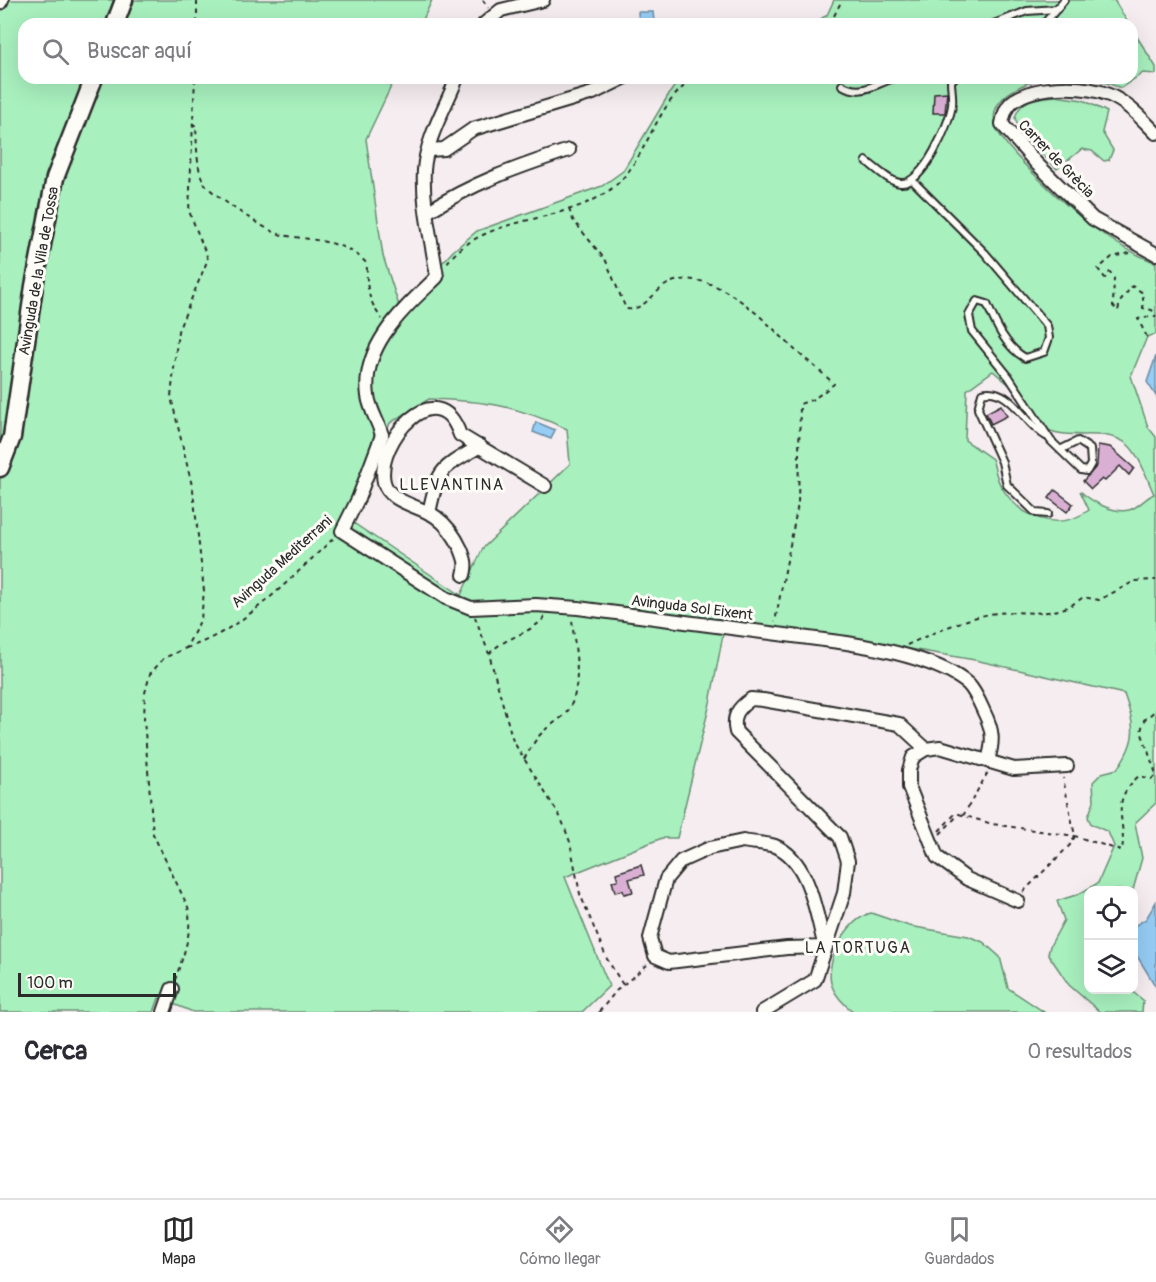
<!DOCTYPE html>
<html lang="es">
<head>
<meta charset="utf-8">
<style>
	body { margin:0; font-family:Pangolin,sans-serif; background:#f7f7f7; color:#2b2b33 }
	.controls { position:absolute; right:18px; bottom:18px; display:grid; overflow:hidden; border-radius:12px; box-shadow:0 6px 24px #0002 }
	.controls button { width:54px; height:54px; display:grid; place-items:center; padding:0; border:0; border-bottom:2px solid #e1e1e2; background:#fff; color:#2b2b33; font:30px sans-serif }
	.scale { position:absolute; left:18px; bottom:15px; width:158px; box-sizing:border-box; padding-left:6px; border:3px solid #2b2b2b; border-top:0; font-size:16px; line-height:21px; white-space:nowrap; color:#2b2b2b; -webkit-text-stroke:4px #fdfcf7; paint-order:stroke }
	.list { margin:0; padding:0; list-style:none }
	h2 { display:flex; justify-content:space-between; align-items:center; height:78px; margin:0; padding:0 24px; font-size:26px }
	h2 small { font-size:20px; font-weight:400; color:#7c7c81 }
	.icon { flex:none; width:33px; height:33px; fill:none; stroke:currentColor; stroke-width:2; stroke-linecap:round; stroke-linejoin:round }
	.map { position:relative; flex:none; width:1156px; height:1012px; overflow:hidden }
	.search { position:absolute; background:#fff; box-shadow:0 6px 24px #0002; left:18px; right:18px; top:18px; height:66px; display:flex; align-items:center; gap:15px; box-sizing:border-box; padding:0 21px; border-radius:18px; color:#7c7c81; font-size:22px }
	.sheet { height:186px; background:#fff }
	nav { display:flex; justify-content:space-around; align-items:center; box-sizing:border-box; height:84px; border-top:2px solid #e1e1e2; background:#fff; font-size:16px; color:#7c7c81 }
	nav a { display:grid; justify-items:center; gap:3px }
	nav .on { color:#2b2b2b }
	.map>svg:first-child { display:block }
</style>
</head>
<body>
<div class="map">
<svg width="1156" height="1012" viewBox="0 0 1156 1012">
	<rect width="100%" height="100%" fill="#f6edf0"/>
	<filter id="ink" filterUnits="userSpaceOnUse"><feTurbulence type="fractalNoise" baseFrequency=".0167" numOctaves="2"/><feDisplacementMap in="SourceGraphic" scale="12" xChannelSelector="R" yChannelSelector="G"/><feConvolveMatrix kernelMatrix="1 2 1 2 8 2 1 2 1" color-interpolation-filters="sRGB"/></filter>
	<g filter="url(#ink)">
		<g fill="#a8f0be" stroke="#6a8e74" stroke-width="1.5" fill-rule="evenodd">
			<path d="M0,0h432l-11,24h-397v54h371l-29,61 17,117 17,53 53,-58 24,-20 125,-45 21,-15 46,-77 7,-10 10,-6h360c-22,4 -60,20 -50,49 7,22 75,83 96,99 19,15 42,28 64,37v71l-9,3 -16,39 17,51 8,10v366l-21,20 7,35 -9,32h-45v100h42l13,10 -1,12h-42l-31,-27 -21,-31 2,-8 14,-26 -7,-19 22,-7 19,-11 16,-37 -6,-14 -17,-8 -3,-7 6,-16 -1,-19 9,-9 15,-4c21,-30 18,-43 7,-75l-149,-34 -112,-19 -138,-17 -15,79 -33,135h-15l-97,39 44,109 -27,26h-389l-34,-14 -5,14h-154zM993,371l33,28 1,17c32,34 74,7 100,28 13,11 20,35 27,50 -9,4 -16,14 -25,16 -16,4 -38,-9 -49,-19l9,19c-31,23 -70,8 -88,-24 -5,-8 -6,-19 -9,-27l-27,-19 2,-50zM429,399c58,2 85,6 138,30l3,35 -87,84 -22,47 -109,-73 38,-99z"/>
			<path d="M834,0h280l15,24h-316l14,-9z"/>
			<path d="M1132,29l24,38v7l-13,-1 -22,15 -28,-10h39z"/>
			<path d="M1055,96l28,4 24,12 -5,20 11,18 -4,10 -5,1 -12,-10 -10,-2 -25,20 -37,-37 -5,-14c5,-20 23,-20 40,-22z"/>
			<path d="M871,913l38,13 59,10 15,6 17,15 8,31 36,24h-190c-10,-7 -20,-18 -23,-29 -5,-25 16,-63 40,-70z"/>
		</g>
		<g fill="#96cdf5" stroke="#6b8ca4" stroke-width="1.5">
			<path d="M638,12h15l1,9 -15,2z"/>
			<path d="M1156,356v40l-9,-14z"/>
			<path d="M536,422l19,8 -4,9 -18,-7z"/>
			<path d="M1156,902v85l-22,-36v-25l12,-7z"/>
		</g>
		<g fill="#daafd4" stroke="#2b2b2b" stroke-width="1.5">
			<path d="M947,92l-2,21h-12l1,-20z"/>
			<path d="M1001,405l6,11 -16,8 -5,-11z"/>
			<path d="M1098,445l12,2 24,21 -5,7 -9,-9 -15,15 -3,-2 -11,10 -8,-8 14,-15z"/>
			<path d="M1055,490l18,14 -6,8 -18,-14z"/>
			<path d="M641,865l3,10 -15,4 4,13 -9,2 -1,-4 -8,2 -3,-11 6,-1 -2,-7z"/>
		</g>
		<g fill="none" stroke-linecap="round" stroke-linejoin="round">
			<g stroke="#2b2b2b" stroke-width="10">
				<g id="service">
					<path d="M994,24l33,-13 30,-2"/>
					<path d="M1044,24l20,-24"/>
					<path d="M842,85c20,12 33,-2 53,-7"/>
					<path d="M866,161c10,7 23,21 35,22 22,2 49,-60 51,-78 1,-8 -1,-16 -1,-24l3,-3"/>
					<path d="M912,180l73,73 62,73 2,12 -5,14 -19,6c-20,-12 -29,-33 -38,-54l-10,-3 -8,14 3,16 37,46 42,64 30,29 6,1 4,-7 -1,-15 -12,-8 -18,9"/>
					<path d="M1046,436c-21,-11 -36,-51 -64,-43l-4,16 24,53 5,23 29,28 12,1"/>
				</g>
			</g>
			<g stroke="#2b2b2b" stroke-width="16">
				<g id="minor">
					<path d="M0,3l2,-3"/>
					<path d="M484,24l17,-14 42,-10"/>
					<path d="M1156,133c-14,-14 -28,-30 -47,-38 -23,-10 -69,-10 -91,3 -11,5 -14,15 -16,26l35,40 56,55 63,35"/>
					<path d="M429,150l15,-1 29,-20 120,-36 31,-15"/>
					<path d="M427,212c48,-30 88,-44 142,-62"/>
					<path d="M382,435l-24,64 -16,32 104,67 25,10 65,-3 42,3 269,35c36,6 93,17 121,41 7,7 12,19 16,28 9,18 10,29 4,48"/>
					<path d="M382,435c-4,-14 -12,-25 -14,-39 -7,-51 37,-88 69,-119 -5,-35 -15,-72 -13,-107 2,-31 22,-64 33,-92"/>
					<path d="M429,513c10,-47 11,-43 51,-67"/>
					<path d="M464,575c3,-11 1,-16 -3,-26 -6,-13 -14,-24 -25,-32 -15,-11 -47,-14 -52,-35 -9,-40 54,-112 76,-47l85,51"/>
					<path d="M743,841c10,2 22,2 32,5 35,14 41,69 50,101l-38,1 -118,14 -14,-6 -5,-18 16,-59 15,-18 29,-13z"/>
					<path d="M1018,901l-51,-22 -30,-22 -28,-70v-17l4,-13 13,-8 14,-2 74,22 53,-3"/>
					<path d="M164,1012l8,-23"/>
					<path d="M762,1012l53,-32 29,-87 4,-32 -8,-24 -104,-105c-4,-16 2,-24 15,-33l12,1 136,24 27,25"/>
				</g>
			</g>
			<g stroke="#2b2b2b" stroke-width="21">
				<g id="secondary">
					<path d="M115,24l9,-24"/>
					<path d="M0,468l12,-31 22,-151 21,-108 39,-100"/>
				</g>
			</g>
			<g stroke="#2b2b2b" stroke-width="2" stroke-dasharray="4.5 4.5" stroke-linecap="butt">
				<path d="M483,0l5,8"/>
				<path d="M197,24v-24"/>
				<path d="M830,24l12,-24"/>
				<path d="M192,123l4,3c1,16 0,40 7,55 5,12 65,51 79,54 28,5 65,5 85,29 -1,22 1,37 15,55"/>
				<path d="M569,209l4,11 33,41 20,48c19,3 30,-22 46,-27 45,-15 96,42 124,69 13,11 26,21 38,33l-20,15 -14,5 -2,100 -23,118"/>
				<path d="M1130,253l-18,4 -14,12 7,9 5,-6 4,6 -1,28 5,5 2,-9 12,-16 11,7v15l9,2 4,6"/>
				<path d="M447,263c37,-49 112,-38 160,-71 41,-27 45,-88 88,-114"/>
				<path d="M1147,337l-9,-18 18,-3"/>
				<path d="M475,617l14,37"/>
				<path d="M545,617c-16,18 -41,20 -56,37l24,87 48,77 9,24 10,52 27,65 16,26"/>
				<path d="M907,645c26,-12 56,-26 83,-31 35,-6 63,8 93,-17l16,3 36,-19 21,-1"/>
				<path d="M186,648c58,-18 103,-69 147,-109"/>
				<path d="M524,759c6,-9 11,-20 19,-27 8,-9 21,-13 27,-25 13,-24 4,-62 2,-88"/>
				<path d="M959,814l33,10 83,12 47,15c5,-33 -14,-48 17,-75l13,3 4,-5 -15,-43 3,-11 12,-10"/>
				<path d="M963,816l25,-44"/>
				<path d="M939,831l17,-18 3,1"/>
				<path d="M940,834l19,-20"/>
				<path d="M1023,892l47,-47 5,-9 -12,-58"/>
				<path d="M175,980c8,-24 18,-47 13,-73l-35,-73 -9,-115 1,-26 5,-19 14,-16 22,-10 15,-29 3,-28 -11,-101 -22,-93 7,-66 30,-72 -19,-48 6,-133"/>
				<path d="M599,1012l17,-21 31,-26"/>
			</g>
			<use href="#service" stroke="#fdfcf7" stroke-width="6"/>
			<use href="#minor" stroke="#fdfcf7" stroke-width="12"/>
			<use href="#secondary" stroke="#fdfcf7" stroke-width="16"/>
		</g>
	</g>
	<g text-anchor="middle" dominant-baseline="central" stroke-width="6" stroke-linejoin="round" paint-order="stroke">
		<g font-size="15" fill="#2b2b2b" stroke="#fdfcf7">
			<text transform="translate(1056 159) rotate(46)">Carrer de Grècia</text>
			<text transform="translate(39 271) rotate(-80)">Avinguda de la Vila de Tossa</text>
			<text transform="translate(282 562) rotate(-42)">Avinguda Mediterrani</text>
			<text transform="translate(692 608) rotate(7)">Avinguda Sol Eixent</text>
		</g>
		<g font-size="16" letter-spacing="1.5" fill="#2b2b2b" stroke="#fdfcf7">
			<text x="452" y="485">LLEVANTINA</text>
			<text x="858" y="948">LA TORTUGA</text>
		</g>
	</g>
</svg>
<div class="controls">
<button><svg class="icon" aria-label="locate" viewBox="0 0 24 24"><circle cx="12" cy="12" r="6"/><path d="M12 2v4M12 18v4M2 12h4M18 12h4"/></svg></button>
<button><svg class="icon" aria-label="layers" viewBox="0 0 24 24"><path d="M12 4l9 5-9 5-9-5zM3 14l9 5 9-5"/></svg></button>
</div>
<div class="scale">100 m</div>
<div class="search"><svg class="icon" aria-label="search" viewBox="0 0 24 24"><circle cx="10" cy="10" r="6"/><path d="M15 15l6 6"/></svg>Buscar aquí</div>
</div>
<section class="sheet">
<h2>Cerca<small>0 resultados</small></h2>
<ul class="list">
</ul>
</section>
<nav>
<a class="on"><svg class="icon" aria-label="map" viewBox="0 0 24 24"><path d="M3 6l6-2 6 2 6-2v14l-6 2-6-2-6 2zM9 4v14M15 6v14"/></svg>Mapa</a>
<a><svg class="icon" aria-label="directions" viewBox="0 0 24 24"><path d="M12 3l9 9-9 9-9-9zM9 14v-3h6M13 9l2 2-2 2"/></svg>Cómo llegar</a>
<a><svg class="icon" aria-label="saved" viewBox="0 0 24 24"><path d="M7 4h10v16l-5-4-5 4z"/></svg>Guardados</a>
</nav>
</body>
</html>
